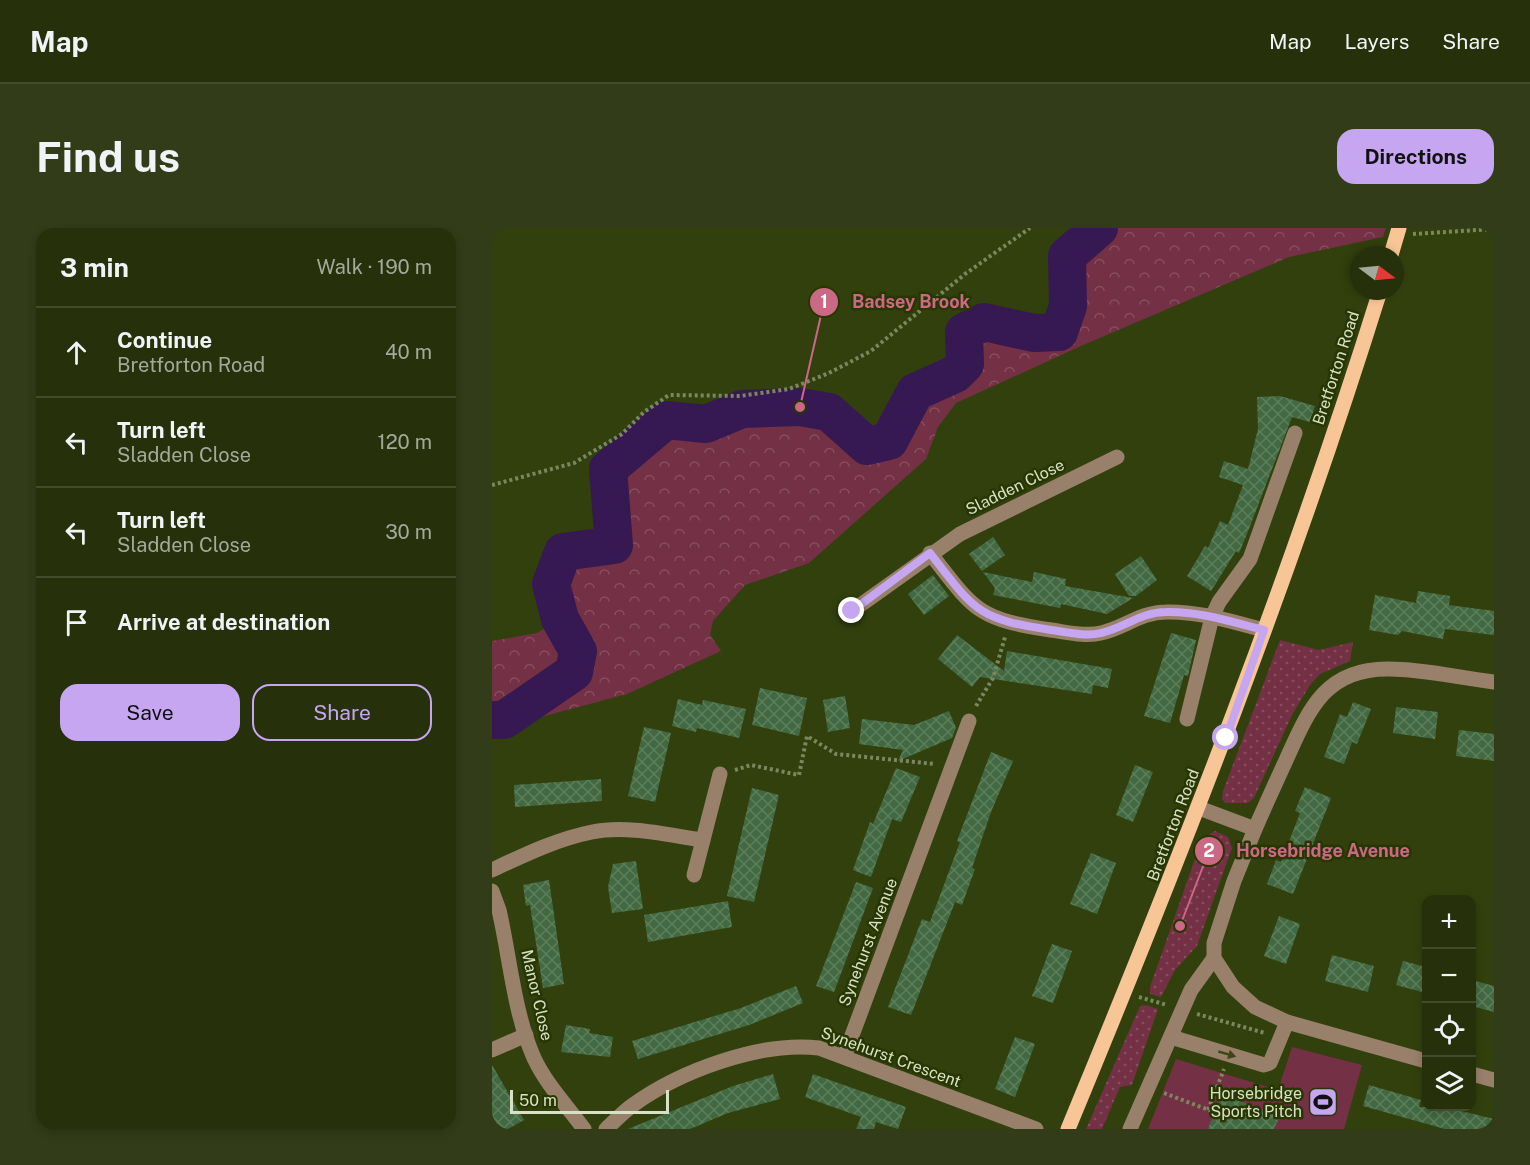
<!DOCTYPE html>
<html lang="en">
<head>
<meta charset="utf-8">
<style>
	body { margin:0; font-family:"Public Sans",sans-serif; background:#323c18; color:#f1f3f6 }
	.controls { position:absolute; right:18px; bottom:18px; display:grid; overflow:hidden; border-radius:12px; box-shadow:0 3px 9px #0003 }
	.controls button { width:54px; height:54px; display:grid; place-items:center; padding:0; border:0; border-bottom:2px solid #424b2b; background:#26300a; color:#f1f3f6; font:30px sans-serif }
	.compass { position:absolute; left:858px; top:18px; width:54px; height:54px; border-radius:50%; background:#26300a; box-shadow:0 3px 9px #0003; rotate:106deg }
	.scale { position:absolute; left:18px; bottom:15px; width:159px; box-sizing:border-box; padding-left:6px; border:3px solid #d7e1c6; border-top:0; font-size:16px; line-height:21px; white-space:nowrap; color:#d7e1c6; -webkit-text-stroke:4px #283601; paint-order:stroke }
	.stop { position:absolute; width:18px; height:18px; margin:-14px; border:4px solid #c6a6f0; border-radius:50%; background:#fff }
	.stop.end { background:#c6a6f0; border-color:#fff; box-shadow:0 2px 6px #0008 }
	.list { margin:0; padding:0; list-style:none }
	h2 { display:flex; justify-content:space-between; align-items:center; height:78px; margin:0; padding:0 24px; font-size:26px }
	h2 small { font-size:20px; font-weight:400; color:#a4a99c }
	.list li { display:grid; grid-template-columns:39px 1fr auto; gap:18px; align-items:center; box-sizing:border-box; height:90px; padding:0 24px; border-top:2px solid #424b2b }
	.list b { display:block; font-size:22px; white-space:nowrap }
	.list p { margin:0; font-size:20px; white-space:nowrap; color:#a4a99c }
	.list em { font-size:20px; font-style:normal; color:#a4a99c }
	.actions { display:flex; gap:12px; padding:18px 24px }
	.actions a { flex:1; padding:14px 0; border:2px solid #c6a6f0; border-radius:18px; text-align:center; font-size:21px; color:#c6a6f0 }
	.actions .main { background:#c6a6f0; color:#111 }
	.icon { flex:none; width:33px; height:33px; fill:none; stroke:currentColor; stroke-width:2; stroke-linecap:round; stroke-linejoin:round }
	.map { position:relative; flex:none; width:1002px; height:901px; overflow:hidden; border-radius:18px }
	header { display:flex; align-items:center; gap:36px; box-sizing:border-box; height:84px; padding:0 30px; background:#26300a; border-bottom:2px solid #424b2b }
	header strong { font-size:28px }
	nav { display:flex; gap:33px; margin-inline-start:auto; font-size:21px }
	.intro { display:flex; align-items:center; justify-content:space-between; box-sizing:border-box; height:144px; padding:0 36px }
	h1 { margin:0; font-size:42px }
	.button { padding:15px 27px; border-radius:18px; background:#c6a6f0; color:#111; font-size:21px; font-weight:700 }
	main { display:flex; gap:36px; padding:0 36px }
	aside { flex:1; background:#26300a; border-radius:18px; box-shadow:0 3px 9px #0003 }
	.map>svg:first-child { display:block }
</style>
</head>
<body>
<header>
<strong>Map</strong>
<nav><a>Map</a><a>Layers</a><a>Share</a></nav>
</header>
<div class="intro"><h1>Find us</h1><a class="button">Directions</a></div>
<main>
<aside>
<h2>3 min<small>Walk · 190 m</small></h2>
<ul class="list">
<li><svg class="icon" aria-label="ahead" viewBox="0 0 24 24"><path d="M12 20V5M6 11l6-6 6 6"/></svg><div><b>Continue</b><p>Bretforton Road</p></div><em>40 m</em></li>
<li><svg class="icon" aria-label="left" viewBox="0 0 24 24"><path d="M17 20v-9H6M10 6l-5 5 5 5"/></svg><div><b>Turn left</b><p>Sladden Close</p></div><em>120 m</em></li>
<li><svg class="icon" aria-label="left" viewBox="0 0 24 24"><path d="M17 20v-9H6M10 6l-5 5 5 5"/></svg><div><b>Turn left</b><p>Sladden Close</p></div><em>30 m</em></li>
<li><svg class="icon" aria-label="arrive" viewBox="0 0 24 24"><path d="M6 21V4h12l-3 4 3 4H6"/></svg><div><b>Arrive at destination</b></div></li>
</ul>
<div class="actions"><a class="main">Save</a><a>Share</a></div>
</aside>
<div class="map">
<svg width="1002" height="901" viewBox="0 0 1002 901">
	<defs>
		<pattern id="grass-dots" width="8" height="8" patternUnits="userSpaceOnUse" patternTransform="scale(1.5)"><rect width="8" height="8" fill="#743044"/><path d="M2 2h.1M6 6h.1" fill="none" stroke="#874e5e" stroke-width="1.8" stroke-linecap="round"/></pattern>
		<pattern id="forest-crowns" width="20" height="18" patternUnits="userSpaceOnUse" patternTransform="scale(1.5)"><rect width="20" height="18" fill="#743044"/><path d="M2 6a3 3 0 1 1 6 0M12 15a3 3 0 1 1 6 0" fill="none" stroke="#874e5e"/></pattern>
		<pattern id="building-cross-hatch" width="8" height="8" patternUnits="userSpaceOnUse" patternTransform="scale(1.5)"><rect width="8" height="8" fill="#426941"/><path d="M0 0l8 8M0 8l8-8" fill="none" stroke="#5d7e5b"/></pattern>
	</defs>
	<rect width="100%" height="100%" fill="#32400d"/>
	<g fill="url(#grass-dots)">
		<path d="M788,412l39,10 34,-8 -3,19 -30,13 -10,11 -18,30 -38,83 -6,5h-23l-3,-4 1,-8z"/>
		<path d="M723,603l13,6 4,11 -35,98 -22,24 -14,27 -11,-3v-7l52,-148z"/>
		<path d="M653,777l13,4 -26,76 -12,2 -18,42h-16l54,-123z"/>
	</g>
	<path fill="url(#forest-crowns)" d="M607,0h287l-3,9 -94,20 -208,89 -125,57 -18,24 -12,32 -117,104 -64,22 -32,36 -3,14 11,16 -94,43 -101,27 -34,-1v-79l45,-8 23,-14 -9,-35 12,-32 50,-7 -5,-76 58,-49 40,4 36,-15 58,-2 29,5 38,34 22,-5 26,-49 40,-18 10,-10 -1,-32 20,-10 50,11 25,-2 9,-25 -1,-50z"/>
	<path fill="#743044" d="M800,819l70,18 -18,64h-196l28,-70 102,31z"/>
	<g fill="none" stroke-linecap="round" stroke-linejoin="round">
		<path stroke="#361952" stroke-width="38" d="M0,492h12l70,-48 4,-21 -18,-32 -9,-35 12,-32 51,-7 -6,-76 58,-49 40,4 36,-15 58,-2 29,5 38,34 22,-5 26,-49 40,-18 10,-10 -1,-32 20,-10 50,11 25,-1 9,-26 -1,-50 32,-28"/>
	</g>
	<g fill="url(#building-cross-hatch)">
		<path d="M788,168l35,10 -5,16 -18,-5 -45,117 -8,19 -3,-2 -25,40 -24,-15 18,-30 3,2 12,-27 8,4 15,-40 -24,-8 5,-16 24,8 10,-40 -1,-32z"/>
		<path d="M501,309l12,18 -23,16 -13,-17z"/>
		<path d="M649,328l16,24 -21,16h-7l-14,-22z"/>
		<path d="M491,344l49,10 2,-10 32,7 -1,7 68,12 -26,16 -46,-10 -1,4 -67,-13 2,-7z"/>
		<path d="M441,347l16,21 -25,19 -16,-21z"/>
		<path d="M926,363l32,5 -1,9 45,6v24l-49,-6 -2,10 -41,-8 -4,4 -29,-5 6,-35 41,8z"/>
		<path d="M679,405l25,7 -8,36 -4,-1 -14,48 -26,-7z"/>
		<path d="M465,407l47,36 3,-20 105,18 -4,19 -15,-3 -1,9 -112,-17 -8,10 -34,-28z"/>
		<path d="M268,460l47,10 -8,38 -47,-11z"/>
		<path d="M353,468l5,32 -22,4 -5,-32z"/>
		<path d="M186,471l24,6 1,-5 43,9 -7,29 -42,-10 -1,4 -24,-6z"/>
		<path d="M861,474l18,7 -14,35 -5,-2 -8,22 -20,-7 16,-43 7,3z"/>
		<path d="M904,479l42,5 -3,27 -42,-6z"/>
		<path d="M457,483l7,17 -4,10 -54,23 5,-11 -44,-6 3,-25 52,6z"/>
		<path d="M152,499l27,6 -16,69 -27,-6z"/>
		<path d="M967,502l35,4v27l-38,-5z"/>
		<path d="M499,524l22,9 -22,51 -19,56 3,1 -13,36 -7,-3 -44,113 -23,-8 34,-88 8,3 30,-80 -3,-1z"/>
		<path d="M643,537l18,7 -20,50 -17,-7z"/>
		<path d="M404,540l24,9 -19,45 -9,-3 -21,58 -18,-7 17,-48 3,2z"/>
		<path d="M109,551l1,22 -87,6 -1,-22z"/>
		<path d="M813,559l26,11 -38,96 -26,-10 9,-24 5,2 19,-49 -5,-2z"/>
		<path d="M260,560l27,7 -25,107 -27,-6z"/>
		<path d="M599,625l25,10 -19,51 -27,-10z"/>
		<path d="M144,633l7,48 -31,4 -4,-26 5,-23z"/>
		<path d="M57,652l15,104 -21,4 -13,-83 -4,1 -3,-21z"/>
		<path d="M364,654l17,6 -39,104 -18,-6z"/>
		<path d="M236,673l4,26 -84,15 -4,-27z"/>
		<path d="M787,688l21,8 -14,40 -22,-8z"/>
		<path d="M560,716l20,7 -19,52 -21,-7z"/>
		<path d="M840,727l42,11 -6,26 -43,-11z"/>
		<path d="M911,733l23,6v26l-30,-8z"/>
		<path d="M980,752l22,6v26l-22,-6z"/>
		<path d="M304,758l7,17 -54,22 -111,34 -6,-18 109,-33z"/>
		<path d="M74,797l24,4 -1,4 24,4 -3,20 -49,-5z"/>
		<path d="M523,809l20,7 -20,53 -20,-8z"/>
		<path d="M0,837l32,55 -16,9h-8l-8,-13z"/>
		<path d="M281,846l7,25 -52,14 -38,16h-62l105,-43z"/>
		<path d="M321,846l93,33 -8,22 -22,-7 -2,7h-18l5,-12 -56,-20z"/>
		<path d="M877,857l52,15 -2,7h26l49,12v10h-49l-82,-23z"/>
		<path d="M729,866l59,22 -6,13h-66z"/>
	</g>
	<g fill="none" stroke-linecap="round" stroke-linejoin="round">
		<g stroke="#7b875f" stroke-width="4" stroke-dasharray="3 3" stroke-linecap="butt">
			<path d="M921,6l81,-5"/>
			<path d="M0,257l82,-22 48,-29 22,-22 25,-17 71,1 49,-7 40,-16 42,-22 94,-77 65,-46"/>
			<path d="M484,478l17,-28 12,-41"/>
			<path d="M243,542l16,-5 48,10 8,-39 29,18 99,10"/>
			<path d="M647,769l28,8"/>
			<path d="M705,786l68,19"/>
			<path d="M672,865l50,19"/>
			<path d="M716,882l16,-41"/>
		</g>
		<g stroke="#99806a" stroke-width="15">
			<path d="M438,325c45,58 47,66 121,77 15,2 35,7 50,3 23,-5 40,-21 65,-21 33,-1 66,10 98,18"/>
			<path d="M360,383l108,-77 157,-77"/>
			<path d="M695,491l25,-102 7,-15 31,-43 45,-126"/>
			<path d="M707,580l56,21c10,-23 21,-47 32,-71 22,-49 39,-90 102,-89 35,0 71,9 105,13"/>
			<path d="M763,601l-21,52 -20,62v15l19,29 22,20 32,15 139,39"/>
			<path d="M0,642c32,-15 65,-31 100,-38 36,-7 75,3 111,8l17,-66"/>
			<path d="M202,647l9,-35"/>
			<path d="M0,663l7,19c11,48 15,103 35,148 12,26 33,48 50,71"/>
			<path d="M679,809l93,28 6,-2 17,-41"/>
			<path d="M0,822l34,-15"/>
			<path d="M352,829l125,-336"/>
			<path d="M980,846l22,6"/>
			<path d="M114,901c9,-8 17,-17 27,-24 47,-34 128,-64 186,-57l217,81"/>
			<path d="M638,901l61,-139 23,-32"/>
		</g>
		<g stroke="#f8c596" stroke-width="15">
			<path d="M899,27l8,-27"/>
			<path d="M576,901c114,-275 223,-553 312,-838"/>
		</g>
	</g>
	<defs><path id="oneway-solid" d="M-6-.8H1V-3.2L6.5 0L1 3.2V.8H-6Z" transform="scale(1.5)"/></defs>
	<use fill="#3f4516" href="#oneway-solid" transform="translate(735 826) rotate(16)"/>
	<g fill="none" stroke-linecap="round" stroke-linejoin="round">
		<path stroke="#c6a6f0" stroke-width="8" d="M360,383l78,-58c45,58 47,66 121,77 15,2 35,7 50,3 23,-5 40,-21 65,-21 33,-1 66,10 98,18l-38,108"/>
	</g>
	<defs>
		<g id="stadium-square" transform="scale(1.5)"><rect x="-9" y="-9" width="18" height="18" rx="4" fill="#c6a6f0" stroke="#283601"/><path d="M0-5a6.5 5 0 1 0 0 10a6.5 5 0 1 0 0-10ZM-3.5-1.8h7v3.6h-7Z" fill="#111"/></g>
	</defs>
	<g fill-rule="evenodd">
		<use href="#stadium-square" x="831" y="874"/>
	</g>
	<g text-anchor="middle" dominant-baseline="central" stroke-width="5" stroke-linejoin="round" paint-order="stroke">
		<g font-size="16" fill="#d7e1c6" stroke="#283601">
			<text transform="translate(844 140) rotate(-72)">Bretforton Road</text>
			<text transform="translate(523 259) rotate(-26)">Sladden Close</text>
			<text transform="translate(681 597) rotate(-69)">Bretforton Road</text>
			<text transform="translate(376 714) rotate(-69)">Synehurst Avenue</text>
			<text transform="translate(45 767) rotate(77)">Manor Close</text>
			<text transform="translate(399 829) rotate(20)">Synehurst Crescent</text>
		</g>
		<g font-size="16" fill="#d7e1c6" stroke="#283601" text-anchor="end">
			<text x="810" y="865">Horsebridge<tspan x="810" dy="18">Sports Pitch</tspan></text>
		</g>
	</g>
	<path fill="none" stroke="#ca6886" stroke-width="2" d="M308 179L332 74M688 698L717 623"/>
	<g fill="#ca6886" stroke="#283601" stroke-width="2">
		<circle cx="308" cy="179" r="6"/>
		<circle cx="688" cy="698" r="6"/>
		<circle cx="332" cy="74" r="15"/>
		<circle cx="717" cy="623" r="15"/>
	</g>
	<g font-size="18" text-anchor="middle" font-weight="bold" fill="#fff">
		<text x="332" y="80">1</text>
		<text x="717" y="629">2</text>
	</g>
	<g font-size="18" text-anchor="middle" font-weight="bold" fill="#ca6886" stroke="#283601" stroke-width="5" stroke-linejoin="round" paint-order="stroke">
		<text x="419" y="80">Badsey Brook</text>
		<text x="831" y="629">Horsebridge Avenue</text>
	</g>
</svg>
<div class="controls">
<button>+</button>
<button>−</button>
<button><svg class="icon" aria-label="locate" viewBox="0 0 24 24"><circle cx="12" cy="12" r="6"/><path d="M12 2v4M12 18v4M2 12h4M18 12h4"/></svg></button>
<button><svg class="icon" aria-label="layers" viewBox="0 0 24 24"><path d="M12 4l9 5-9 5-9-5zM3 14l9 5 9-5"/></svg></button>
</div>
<svg class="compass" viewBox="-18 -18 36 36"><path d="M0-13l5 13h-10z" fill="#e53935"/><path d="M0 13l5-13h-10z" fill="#a4a99c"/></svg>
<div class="scale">50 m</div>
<div class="stop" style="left:734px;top:510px"></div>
<div class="stop end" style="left:360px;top:383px"></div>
</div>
</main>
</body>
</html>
